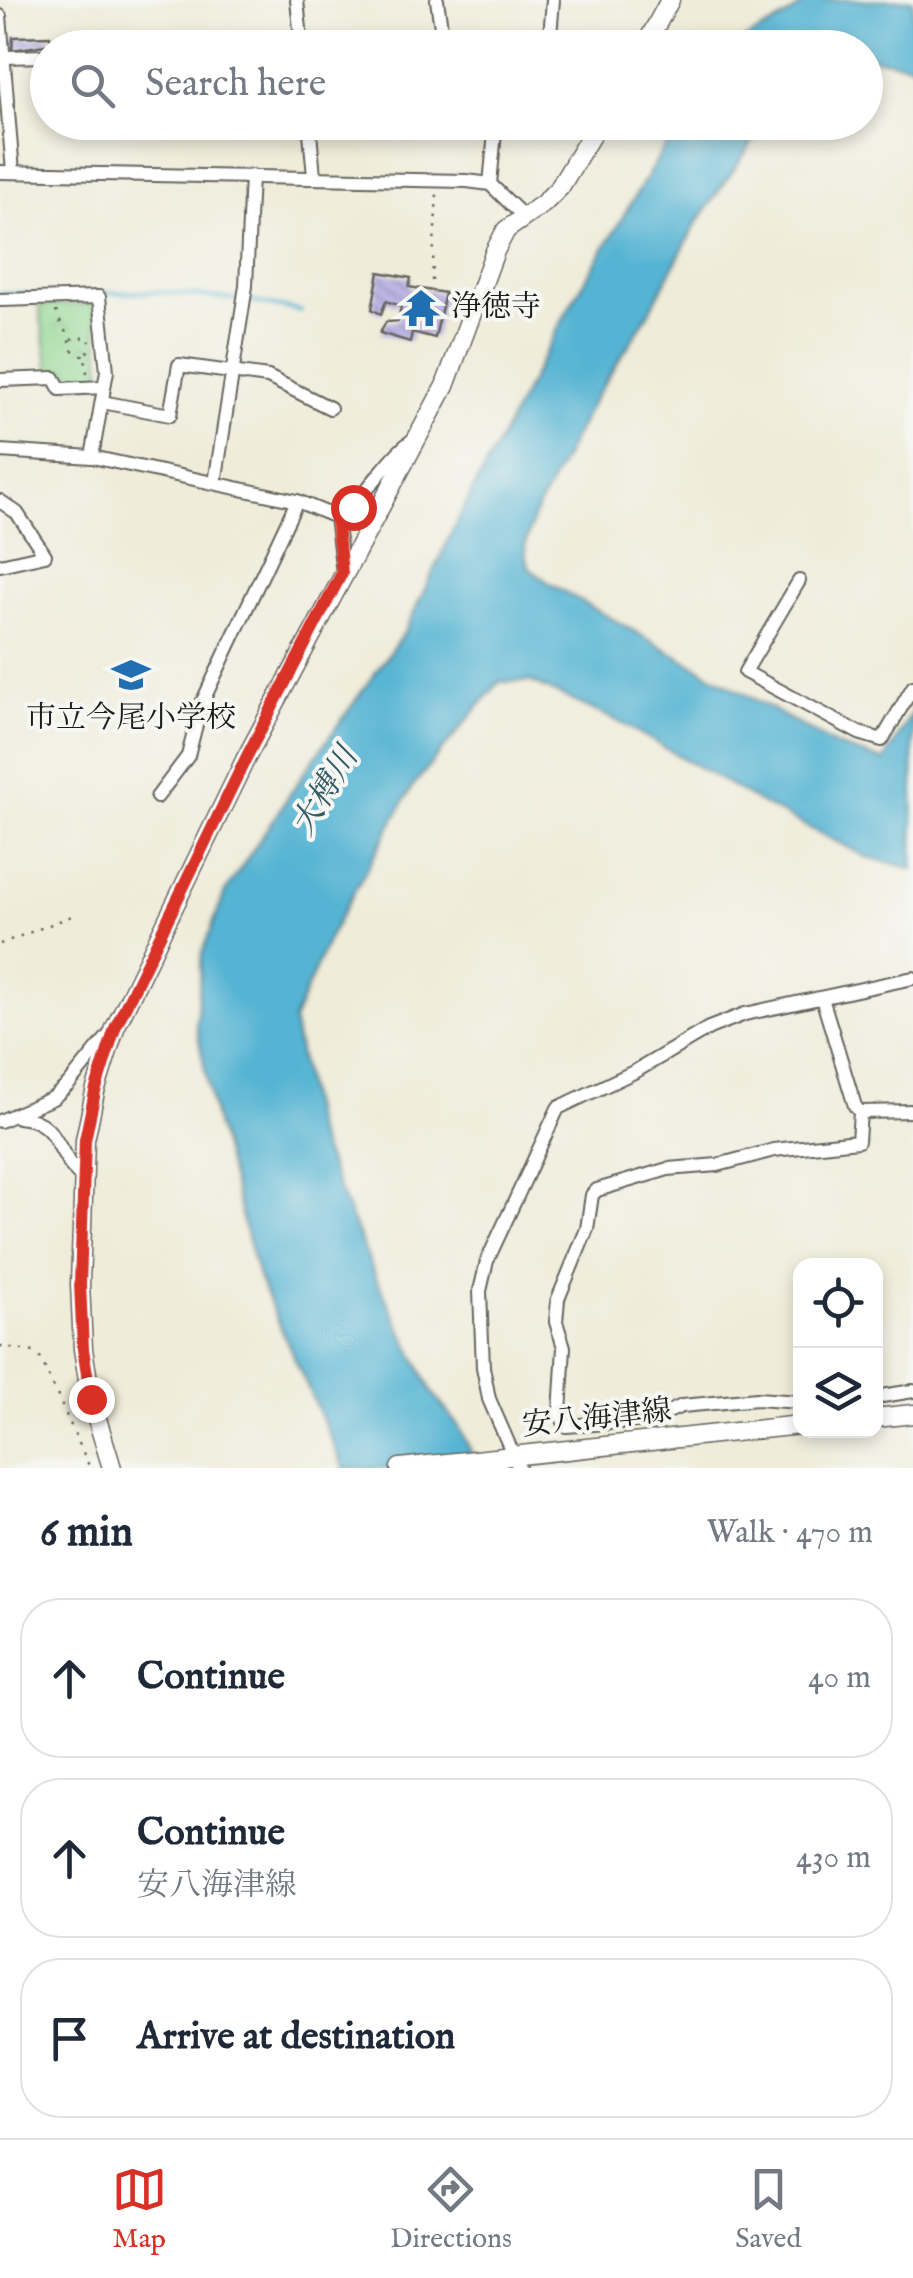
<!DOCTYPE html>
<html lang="en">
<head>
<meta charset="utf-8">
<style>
	body { margin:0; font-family:"IM FELL English","Noto Serif JP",serif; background:#f6f6f7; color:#1f2937 }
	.controls { position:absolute; right:30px; bottom:30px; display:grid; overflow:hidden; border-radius:20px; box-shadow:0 5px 15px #0003 }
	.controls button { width:90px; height:90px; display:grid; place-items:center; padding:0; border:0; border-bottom:2px solid #e0e1e3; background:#fff; color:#1f2937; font:50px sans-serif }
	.stop { position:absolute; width:30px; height:30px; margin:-22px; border:8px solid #d93025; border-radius:50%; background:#fff }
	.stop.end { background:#d93025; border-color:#fff; box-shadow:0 2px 10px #0008 }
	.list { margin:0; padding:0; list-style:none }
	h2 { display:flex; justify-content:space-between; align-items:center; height:130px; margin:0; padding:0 40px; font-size:42px }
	h2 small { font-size:32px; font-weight:400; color:#747a83 }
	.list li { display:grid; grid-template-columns:65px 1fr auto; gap:30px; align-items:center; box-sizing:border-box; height:160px; margin:0 20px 20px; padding:0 20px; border:2px solid #e0e1e3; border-radius:40px }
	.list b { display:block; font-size:38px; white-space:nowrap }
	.list p { margin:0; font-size:32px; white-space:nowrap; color:#747a83 }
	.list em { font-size:32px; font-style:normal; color:#747a83 }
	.icon { flex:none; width:55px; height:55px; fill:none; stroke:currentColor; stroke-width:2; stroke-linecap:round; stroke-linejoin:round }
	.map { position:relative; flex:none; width:913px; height:1468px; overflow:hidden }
	.search { position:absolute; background:#fff; box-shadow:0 5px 15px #0003; left:30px; right:30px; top:30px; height:110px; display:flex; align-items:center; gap:25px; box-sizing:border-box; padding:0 35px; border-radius:55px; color:#747a83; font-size:38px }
	.sheet { height:670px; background:#fff }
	nav { display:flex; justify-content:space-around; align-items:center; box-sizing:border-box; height:140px; border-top:2px solid #e0e1e3; background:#fff; font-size:28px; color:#747a83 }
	nav a { display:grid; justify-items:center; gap:5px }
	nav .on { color:#d93025 }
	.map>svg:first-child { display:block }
</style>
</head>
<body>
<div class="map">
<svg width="913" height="1468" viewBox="0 0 913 1468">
	<defs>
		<pattern id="park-crowns" width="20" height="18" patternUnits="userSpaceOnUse" patternTransform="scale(2.5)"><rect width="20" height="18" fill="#91d690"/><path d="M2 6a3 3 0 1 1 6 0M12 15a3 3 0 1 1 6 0" fill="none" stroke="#7cb77c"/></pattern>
		<pattern id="building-back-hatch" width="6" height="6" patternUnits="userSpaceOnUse" patternTransform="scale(2.5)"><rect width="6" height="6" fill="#bcb4e3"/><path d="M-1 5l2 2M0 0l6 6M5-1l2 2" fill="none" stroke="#a19ac2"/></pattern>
	</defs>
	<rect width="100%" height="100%" fill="#f6f6f2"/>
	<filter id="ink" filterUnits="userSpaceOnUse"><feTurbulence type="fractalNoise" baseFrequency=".01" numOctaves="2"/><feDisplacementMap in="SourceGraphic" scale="20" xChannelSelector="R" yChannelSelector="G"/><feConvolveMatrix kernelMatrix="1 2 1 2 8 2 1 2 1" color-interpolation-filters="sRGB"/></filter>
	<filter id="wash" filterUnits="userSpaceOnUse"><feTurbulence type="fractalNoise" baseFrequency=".0048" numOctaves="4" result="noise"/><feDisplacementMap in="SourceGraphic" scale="40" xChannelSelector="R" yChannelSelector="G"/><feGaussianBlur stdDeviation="2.25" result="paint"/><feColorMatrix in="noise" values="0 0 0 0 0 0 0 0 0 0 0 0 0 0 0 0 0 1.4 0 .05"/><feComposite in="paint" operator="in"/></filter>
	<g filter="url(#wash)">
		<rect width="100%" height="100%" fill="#efecd9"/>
		<path fill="url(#park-crowns)" stroke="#567956" stroke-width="2.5" d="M94,304l8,67 -2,11 -37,3 -14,-16 -10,-64z"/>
		<g fill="#54b4d3" stroke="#386878" stroke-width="2.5">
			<path d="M807,0h106v65l-47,-8v-9l-133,-1c24,-16 55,-27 74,-47z"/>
			<path d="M679,123h87l-70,101 -49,92 -56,88 -58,114 -8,28 1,12 4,11 19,14 288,163 47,15 29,-50v158l-46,-12 -101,-51 -146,-84 -90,-41 -31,1 -87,105 -84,152 -35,82 22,111 62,148 55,112 27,35 20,41h-135l-86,-191 -44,-161 -18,-92 6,-70 23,-62 81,-122 99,-139 54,-114 112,-213z"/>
		</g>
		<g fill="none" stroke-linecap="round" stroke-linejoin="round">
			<g stroke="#54b4d3" stroke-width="4">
				<path d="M0,293h25"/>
				<path d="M100,293l60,-1 80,8"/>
				<path d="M249,301l52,10"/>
			</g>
		</g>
		<g id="blocks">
			<g fill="url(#building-back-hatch)">
				<path d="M50,36l2,8 -40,6 1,-13z"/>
				<path d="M379,272l32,6 -2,9 36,6 -10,45 -23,-6 -2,10 -30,-9 6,-11 12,-1 3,-15 -15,-5 -5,13 -9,-5z"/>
			</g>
		</g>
	</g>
	<g filter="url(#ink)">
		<use href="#blocks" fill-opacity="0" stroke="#66655e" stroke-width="2.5"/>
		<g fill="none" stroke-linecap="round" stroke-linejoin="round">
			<g stroke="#66655e" stroke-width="16">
				<g id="minor">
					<path d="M297,0l5,48"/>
					<path d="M437,0l7,48"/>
					<path d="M0,16l13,156"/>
					<path d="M549,48l4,-48"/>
					<path d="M4,57l44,-1"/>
					<path d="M309,122l5,54"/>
					<path d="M0,172l467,9 23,3 32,31"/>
					<path d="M490,184l6,-62"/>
					<path d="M0,300l99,-3 8,74 -15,86"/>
					<path d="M0,380l54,-2 6,11 44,-2"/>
					<path d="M102,402l68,13 9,-50 89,12 62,31"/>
					<path d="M0,451l92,6 205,44 39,16c32,-19 47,-56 78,-78"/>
					<path d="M215,483l31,-197 5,-110"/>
					<path d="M0,501l17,12 28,42 -45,10"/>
					<path d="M336,517l7,56"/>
					<path d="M799,581l-54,91 114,61 23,7 31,-53"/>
					<path d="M157,797l31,-41 13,-51 96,-204"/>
					<path d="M822,998l33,108 5,6"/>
					<path d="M18,1117c43,3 38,40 65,62"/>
					<path d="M0,1121l53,-23 16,-14 40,-49"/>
					<path d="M876,1397l37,-6"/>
					<path d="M800,1402l-43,-3 -75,7 -33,14 -83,6 -6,-13 4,-66 -8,-25 2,-23 29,-70 5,-34 5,-5 71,-21 50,-4 56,-15 84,-9 2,-29 53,-1"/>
					<path d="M519,1468l-30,-69 -6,-32 -3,-76 7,-30 71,-153 78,-37 73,-43 36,-14 168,-36"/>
				</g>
			</g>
			<g stroke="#66655e" stroke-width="21">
				<g id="major">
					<path d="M644,48l26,-48"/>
					<path d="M876,1418l37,-4"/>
					<path d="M112,1468l-21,-69 -8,-50 -3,-65 5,-144 10,-48 20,-64 131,-270 199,-372 50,-135 11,-21 37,-26 17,-17 39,-65"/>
					<path d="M400,1468l400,-43"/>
				</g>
			</g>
			<g stroke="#66655e" stroke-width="2.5" stroke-dasharray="2.5 8" stroke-linecap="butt">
				<path d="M432,281l5,-88"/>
				<path d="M56,311c4,15 14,24 16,39l13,6"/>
				<path d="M71,339l17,-2 2,5"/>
				<path d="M87,373l-2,-17 5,-9"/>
				<path d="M0,944l72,-28"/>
				<path d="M0,1346l34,6 7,7 49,109"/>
			</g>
			<use href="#minor" stroke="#fff" stroke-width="12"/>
			<use href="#major" stroke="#fff" stroke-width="18"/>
		</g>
	</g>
	<g fill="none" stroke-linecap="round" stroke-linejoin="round" filter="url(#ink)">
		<path stroke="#d93025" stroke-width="12" d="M91,1399l-8,-50 -3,-65 5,-144 10,-48 20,-64 131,-270 96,-185 -6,-56 17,-10"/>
	</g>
	<defs>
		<g id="temple-bare" transform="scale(3)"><path d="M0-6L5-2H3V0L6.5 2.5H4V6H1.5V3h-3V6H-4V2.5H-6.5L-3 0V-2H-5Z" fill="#1f6fb2" stroke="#f6f6f2" stroke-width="2.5" paint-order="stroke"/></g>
		<g id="school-bare" transform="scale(3)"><path d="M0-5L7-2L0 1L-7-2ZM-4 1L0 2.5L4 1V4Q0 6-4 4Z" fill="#1f6fb2" stroke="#f6f6f2" stroke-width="2.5" paint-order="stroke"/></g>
	</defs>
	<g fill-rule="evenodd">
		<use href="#temple-bare" x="421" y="308"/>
		<use href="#school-bare" x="131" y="675"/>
	</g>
	<g text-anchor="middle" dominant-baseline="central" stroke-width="8" stroke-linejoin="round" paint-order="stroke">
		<g font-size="30" fill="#1c1c1c" stroke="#f6f6f2" text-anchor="start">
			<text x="451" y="308">浄徳寺</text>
			<text x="131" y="719" text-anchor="middle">市立今尾小学校</text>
		</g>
		<g font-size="30" fill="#1c1c1c" stroke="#f6f6f2">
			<text transform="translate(597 1419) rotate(-6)">安八海津線</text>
		</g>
		<g font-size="32" font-style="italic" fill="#325965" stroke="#f6f6f2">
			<text transform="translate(326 792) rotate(-59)">大榑川</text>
		</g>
	</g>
</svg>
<div class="controls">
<button><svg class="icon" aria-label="locate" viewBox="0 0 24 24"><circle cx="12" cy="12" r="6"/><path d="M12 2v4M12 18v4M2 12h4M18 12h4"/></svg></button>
<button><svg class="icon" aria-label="layers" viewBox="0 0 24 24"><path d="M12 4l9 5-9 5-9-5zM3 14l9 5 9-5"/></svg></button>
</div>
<div class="stop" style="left:353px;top:507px"></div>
<div class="stop end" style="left:91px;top:1399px"></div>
<div class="search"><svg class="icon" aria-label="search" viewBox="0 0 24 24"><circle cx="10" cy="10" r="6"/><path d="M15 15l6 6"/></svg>Search here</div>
</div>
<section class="sheet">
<h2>6 min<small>Walk · 470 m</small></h2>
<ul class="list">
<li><svg class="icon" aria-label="ahead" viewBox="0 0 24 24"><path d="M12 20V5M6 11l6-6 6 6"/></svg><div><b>Continue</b></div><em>40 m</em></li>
<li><svg class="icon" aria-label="ahead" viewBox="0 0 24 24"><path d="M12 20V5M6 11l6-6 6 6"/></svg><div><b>Continue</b><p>安八海津線</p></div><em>430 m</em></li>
<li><svg class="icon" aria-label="arrive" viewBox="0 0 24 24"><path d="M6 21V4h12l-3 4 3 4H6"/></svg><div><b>Arrive at destination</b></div></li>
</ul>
</section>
<nav>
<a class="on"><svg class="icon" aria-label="map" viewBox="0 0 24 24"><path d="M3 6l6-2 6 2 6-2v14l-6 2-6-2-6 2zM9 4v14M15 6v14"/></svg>Map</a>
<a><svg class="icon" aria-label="directions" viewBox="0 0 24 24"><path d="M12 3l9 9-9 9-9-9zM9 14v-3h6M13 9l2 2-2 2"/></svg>Directions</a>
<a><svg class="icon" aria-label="saved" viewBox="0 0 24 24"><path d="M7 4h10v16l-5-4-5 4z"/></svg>Saved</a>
</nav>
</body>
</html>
